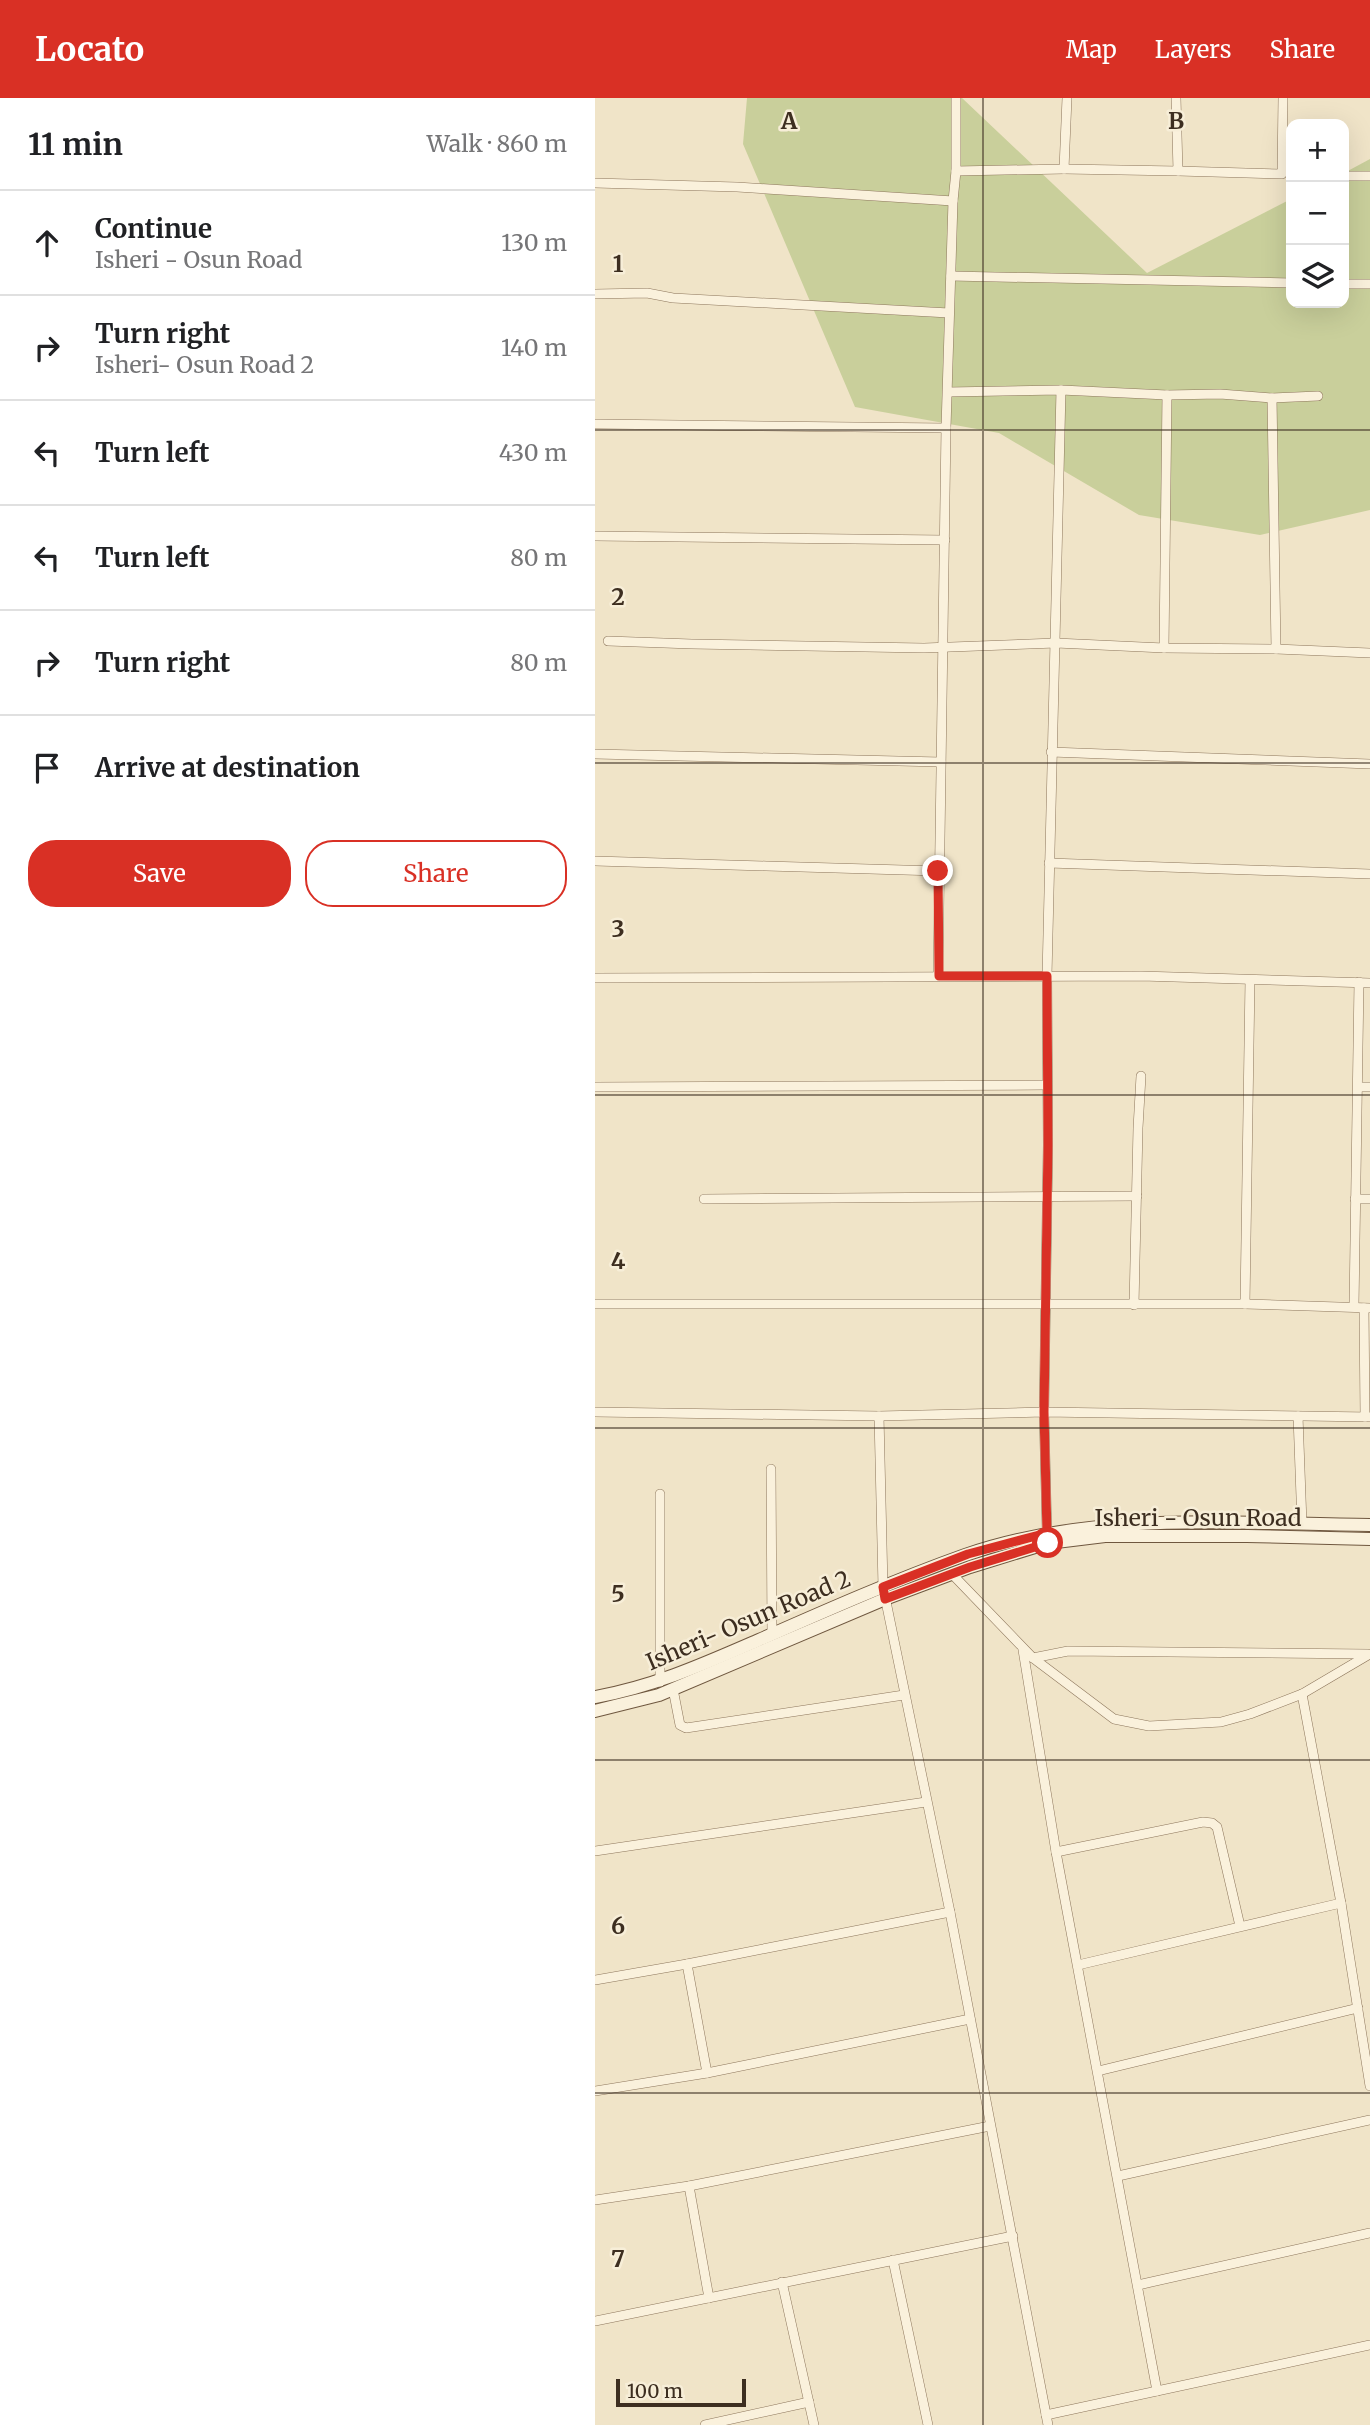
<!DOCTYPE html>
<html lang="en">
<head>
<meta charset="utf-8">
<style>
	body { margin:0; font-family:Merriweather,serif; background:#f2f2f2; color:#202124 }
	.controls { position:absolute; right:21px; top:21px; display:grid; overflow:hidden; border-radius:14px; box-shadow:0 7px 28px #0002 }
	.controls button { width:63px; height:63px; display:grid; place-items:center; padding:0; border:0; border-bottom:2px solid #e0e0e0; background:#fff; color:#202124; font:35px sans-serif }
	.scale { position:absolute; left:21px; bottom:18px; width:130px; box-sizing:border-box; padding-left:7px; border:4px solid #3d2e20; border-top:0; font-size:19px; line-height:24px; white-space:nowrap; color:#3d2e20; -webkit-text-stroke:5px #f7eed8; paint-order:stroke }
	.stop { position:absolute; width:21px; height:21px; margin:-16px; border:5px solid #d93025; border-radius:50%; background:#fff }
	.stop.end { background:#d93025; border-color:#fff; box-shadow:0 2px 7px #0008 }
	.list { margin:0; padding:0; list-style:none }
	h2 { display:flex; justify-content:space-between; align-items:center; height:91px; margin:0; padding:0 28px; font-size:30px }
	h2 small { font-size:23px; font-weight:400; color:#757577 }
	.list li { display:grid; grid-template-columns:46px 1fr auto; gap:21px; align-items:center; box-sizing:border-box; height:105px; padding:0 28px; border-top:2px solid #e0e0e0 }
	.list b { display:block; font-size:26px; white-space:nowrap }
	.list p { margin:0; font-size:23px; white-space:nowrap; color:#757577 }
	.list em { font-size:23px; font-style:normal; color:#757577 }
	.actions { display:flex; gap:14px; padding:21px 28px }
	.actions a { flex:1; padding:16px 0; border:2px solid #d93025; border-radius:28px; text-align:center; font-size:24px; color:#d93025 }
	.actions .main { background:#d93025; color:#fff }
	.icon { flex:none; width:38px; height:38px; fill:none; stroke:currentColor; stroke-width:2; stroke-linecap:round; stroke-linejoin:round }
	.map { position:relative; flex:none; width:775px; height:2327px; overflow:hidden }
	header { display:flex; align-items:center; gap:42px; box-sizing:border-box; height:98px; padding:0 35px; background:#d93025; color:#fff }
	header strong { font-size:33px }
	nav { display:flex; gap:38px; margin-inline-start:auto; font-size:24px }
	main { display:flex }
	aside { flex:1; background:#fff }
	.map>svg:first-child { display:block }
</style>
</head>
<body>
<header>
<strong>Locato</strong>
<nav><a>Map</a><a>Layers</a><a>Share</a></nav>
</header>
<main>
<aside>
<h2>11 min<small>Walk · 860 m</small></h2>
<ul class="list">
<li><svg class="icon" aria-label="ahead" viewBox="0 0 24 24"><path d="M12 20V5M6 11l6-6 6 6"/></svg><div><b>Continue</b><p>Isheri - Osun Road</p></div><em>130 m</em></li>
<li><svg class="icon" aria-label="right" viewBox="0 0 24 24"><path d="M7 20v-9h11M14 6l5 5-5 5"/></svg><div><b>Turn right</b><p>Isheri- Osun Road 2</p></div><em>140 m</em></li>
<li><svg class="icon" aria-label="left" viewBox="0 0 24 24"><path d="M17 20v-9H6M10 6l-5 5 5 5"/></svg><div><b>Turn left</b></div><em>430 m</em></li>
<li><svg class="icon" aria-label="left" viewBox="0 0 24 24"><path d="M17 20v-9H6M10 6l-5 5 5 5"/></svg><div><b>Turn left</b></div><em>80 m</em></li>
<li><svg class="icon" aria-label="right" viewBox="0 0 24 24"><path d="M7 20v-9h11M14 6l5 5-5 5"/></svg><div><b>Turn right</b></div><em>80 m</em></li>
<li><svg class="icon" aria-label="arrive" viewBox="0 0 24 24"><path d="M6 21V4h12l-3 4 3 4H6"/></svg><div><b>Arrive at destination</b></div></li>
</ul>
<div class="actions"><a class="main">Save</a><a>Share</a></div>
</aside>
<div class="map">
<svg width="775" height="2327" viewBox="0 0 775 2327">
	<rect width="100%" height="100%" fill="#f0e4c8"/>
	<path fill="#c9cf9b" d="M152,0h215l185,175 144,-74v104h53v-130l26,-14v351l-110,25 -121,-20 -140,-82 -144,-26 -112,-263z"/>
	<g fill="none" stroke-linecap="round" stroke-linejoin="round">
		<g stroke="#8d765c" stroke-width="10">
			<g id="street">
				<path d="M469,71l114,2 -2,-73"/>
				<path d="M361,73l108,-2 3,-71"/>
				<path d="M583,73l104,3 1,-76"/>
				<path d="M749,78h26"/>
				<path d="M0,85l142,4 216,14"/>
				<path d="M356,178l340,7"/>
				<path d="M749,186h26"/>
				<path d="M0,196l52,-1 26,5 276,15"/>
				<path d="M353,294l113,-2 106,5 53,-1 52,4 46,-2"/>
				<path d="M677,300l4,251"/>
				<path d="M0,326l351,4"/>
				<path d="M0,438l350,4"/>
				<path d="M13,543l84,3 232,4 132,-5 108,5 112,1 94,4"/>
				<path d="M569,550l3,-253"/>
				<path d="M456,654l319,12"/>
				<path d="M0,656l346,8"/>
				<path d="M0,763c114,3 229,7 343,10"/>
				<path d="M454,765l321,11"/>
				<path d="M343,878l8,-548 7,-227 3,-30v-73"/>
				<path d="M0,880l546,-2 229,7"/>
				<path d="M0,989l452,-2"/>
				<path d="M763,989h12"/>
				<path d="M109,1101l433,-3"/>
				<path d="M760,1101h15"/>
				<path d="M0,1206h650l125,4"/>
				<path d="M650,1206l5,-324"/>
				<path d="M539,1207l4,-177 3,-52"/>
				<path d="M759,1208l5,-324"/>
				<path d="M769,1210l1,109"/>
				<path d="M0,1314l284,4 165,-4 326,5"/>
				<path d="M284,1318l4,171 67,325 98,513"/>
				<path d="M703,1318l4,108"/>
				<path d="M176,1371l1,165"/>
				<path d="M452,1435l-3,-121 4,-267 -1,-169 14,-586"/>
				<path d="M357,1476l81,84 81,61 35,7 72,-4 29,-8 52,-20 66,-39"/>
				<path d="M428,1552l33,202 101,539"/>
				<path d="M438,1560l35,-7 300,3"/>
				<path d="M65,1584v-188"/>
				<path d="M78,1591l7,36 6,3 218,-33"/>
				<path d="M707,1596l39,209 29,183"/>
				<path d="M0,1753l331,-49"/>
				<path d="M461,1754l147,-30 9,1 5,4 23,99"/>
				<path d="M92,1866l20,109"/>
				<path d="M483,1867l263,-62"/>
				<path d="M0,1882l92,-16 263,-52"/>
				<path d="M503,1973l260,-63"/>
				<path d="M0,1993l112,-18 263,-54"/>
				<path d="M523,2078l252,-56"/>
				<path d="M94,2088l20,112"/>
				<path d="M0,2102l94,-14 301,-60"/>
				<path d="M298,2162l35,165"/>
				<path d="M187,2184l32,143"/>
				<path d="M543,2187l232,-52"/>
				<path d="M0,2223l418,-85"/>
				<path d="M451,2317l324,-70"/>
				<path d="M110,2327l104,-23"/>
			</g>
		</g>
		<g stroke="#6f573f" stroke-width="14">
			<g id="secondary">
				<path d="M0,1599c58,-10 111,-34 164,-57 68,-30 136,-60 206,-85 130,-45 270,-31 405,-30"/>
				<path d="M0,1613l64,-16 226,-96 85,-32 78,-24 57,-7h142l123,3"/>
			</g>
		</g>
		<use href="#street" stroke="#faf1dc" stroke-width="9"/>
		<use href="#secondary" stroke="#faf1dc" stroke-width="12"/>
	</g>
	<g fill="none" stroke-linecap="round" stroke-linejoin="round">
		<path stroke="#d93025" stroke-width="9" d="M343,773l1,105h108l1,169 -4,267 3,121 -79,21 -85,33 2,12 85,-32 78,-24"/>
	</g>
	<path fill="none" stroke="#3d2e20" stroke-width="2" stroke-opacity="0.55" d="M388,0v2327M0,332h775M0,665h775M0,997h775M0,1330h775M0,1662h775M0,1995h775"/>
	<g text-anchor="middle" dominant-baseline="central" stroke-width="5" stroke-linejoin="round" paint-order="stroke">
		<g font-size="23" fill="#3d2e20" stroke="#f7eed8">
			<text x="603" y="1419">Isheri - Osun Road</text>
			<text transform="translate(153 1522) rotate(-23)">Isheri- Osun Road 2</text>
		</g>
	</g>
	<g font-size="23" text-anchor="middle" font-weight="bold" fill="#3d2e20" stroke="#f7eed8" stroke-width="5" stroke-linejoin="round" paint-order="stroke">
		<text x="194" y="31">A</text>
		<text x="581" y="31">B</text>
		<text x="23" y="174">1</text>
		<text x="23" y="507">2</text>
		<text x="23" y="839">3</text>
		<text x="23" y="1171">4</text>
		<text x="23" y="1504">5</text>
		<text x="23" y="1836">6</text>
		<text x="23" y="2169">7</text>
	</g>
</svg>
<div class="controls">
<button>+</button>
<button>−</button>
<button><svg class="icon" aria-label="layers" viewBox="0 0 24 24"><path d="M12 4l9 5-9 5-9-5zM3 14l9 5 9-5"/></svg></button>
</div>
<div class="scale">100 m</div>
<div class="stop" style="left:453px;top:1445px"></div>
<div class="stop end" style="left:343px;top:773px"></div>
</div>
</main>
</body>
</html>
